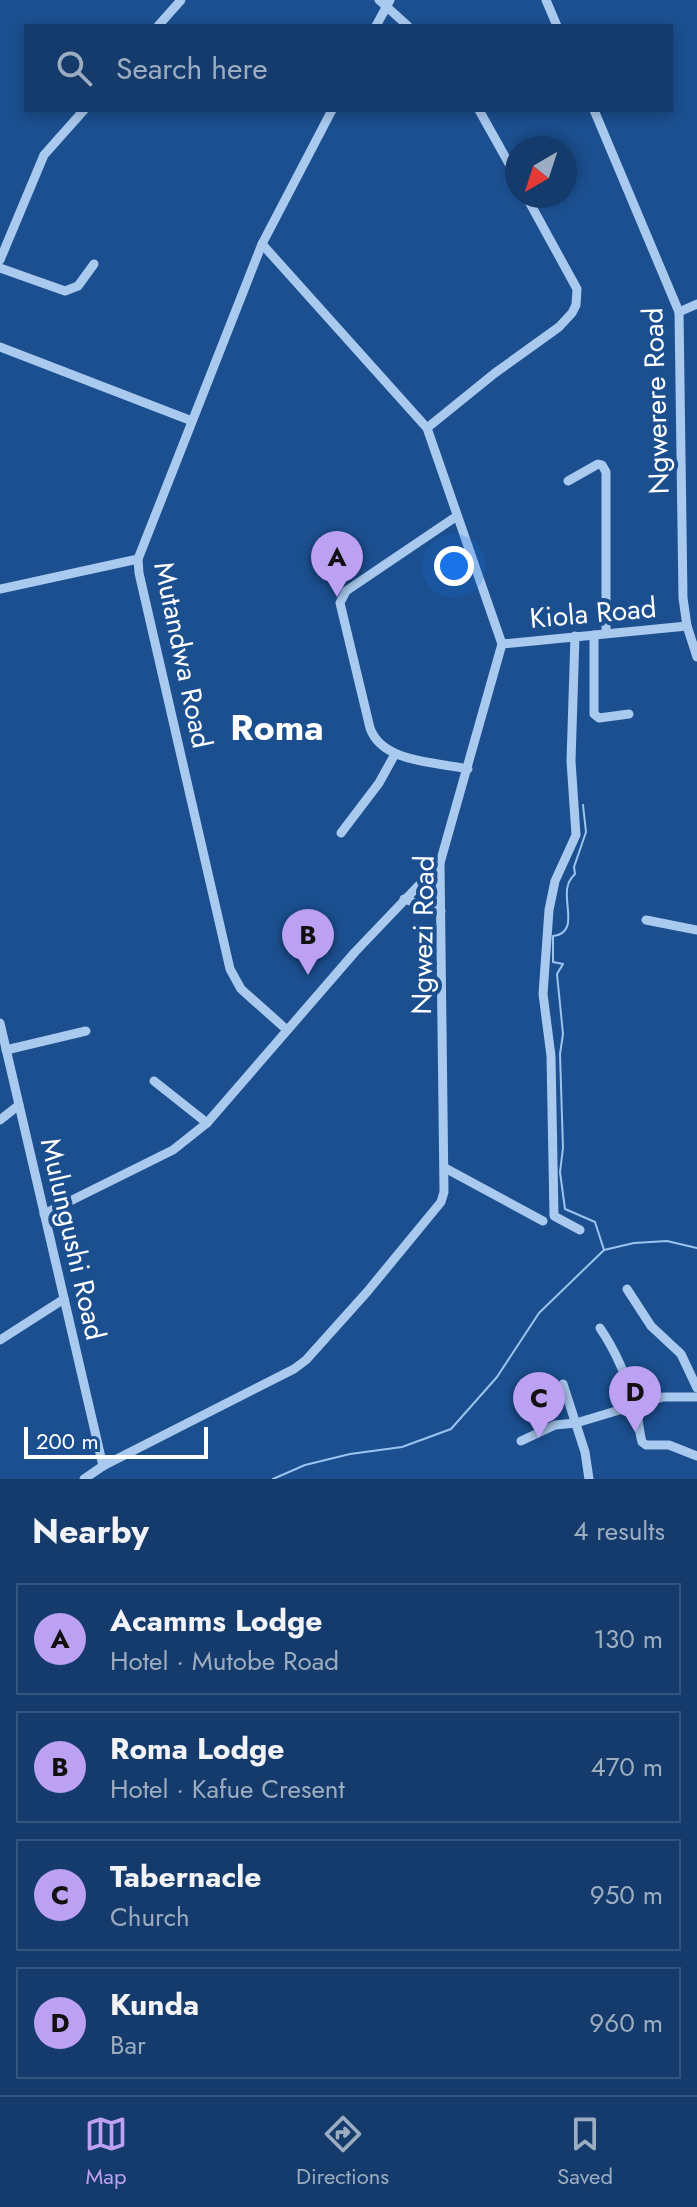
<!DOCTYPE html>
<html lang="en">
<head>
<meta charset="utf-8">
<style>
	body { margin:0; font-family:Jost,sans-serif; background:#214673; color:#f1f3f6 }
	.compass { position:absolute; left:505px; top:136px; width:72px; height:72px; border-radius:50%; background:#143b6b; box-shadow:0 4px 12px #0003; rotate:219deg }
	.scale { position:absolute; left:24px; bottom:20px; width:184px; box-sizing:border-box; padding-left:8px; border:4px solid #fff; border-top:0; font-size:22px; line-height:28px; white-space:nowrap; color:#fff; -webkit-text-stroke:6px #1b4f8f; paint-order:stroke }
	.you { position:absolute; left:454px; top:566px; width:28px; height:28px; margin:-20px; border:6px solid #fff; border-radius:50%; background:#1a73e8; box-shadow:0 0 0 12px #1a73e833 }
	.badge { display:grid; place-items:center; width:52px; height:52px; border-radius:50%; background:#bca0f2; color:#111; font-size:26px; font-weight:700 }
	.pin { position:absolute; translate:-50% -66px; filter:drop-shadow(0 2px 4px #0008) }
	.pin::after { content:''; position:absolute; top:42px; width:28px; height:24px; background:inherit; clip-path:polygon(0 0,100% 0,50% 100%) }
	.list { margin:0; padding:0; list-style:none }
	h2 { display:flex; justify-content:space-between; align-items:center; height:104px; margin:0; padding:0 32px; font-size:34px }
	h2 small { font-size:26px; font-weight:400; color:#9dadc1 }
	.list li { display:grid; grid-template-columns:52px 1fr auto; gap:24px; align-items:center; box-sizing:border-box; height:112px; margin:0 16px 16px; padding:0 16px; border:2px solid #33557e; border-radius:0px }
	.list b { display:block; font-size:30px; white-space:nowrap }
	.list p { margin:0; font-size:26px; white-space:nowrap; color:#9dadc1 }
	.list em { font-size:26px; font-style:normal; color:#9dadc1 }
	.icon { flex:none; width:44px; height:44px; fill:none; stroke:currentColor; stroke-width:2; stroke-linecap:round; stroke-linejoin:round }
	.map { position:relative; flex:none; width:697px; height:1479px; overflow:hidden }
	.search { position:absolute; background:#143b6b; box-shadow:0 4px 12px #0003; left:24px; right:24px; top:24px; height:88px; display:flex; align-items:center; gap:20px; box-sizing:border-box; padding:0 28px; border-radius:0px; color:#9dadc1; font-size:30px }
	.sheet { height:616px; background:#143b6b }
	nav { display:flex; justify-content:space-around; align-items:center; box-sizing:border-box; height:112px; border-top:2px solid #33557e; background:#143b6b; font-size:22px; color:#9dadc1 }
	nav a { display:grid; justify-items:center; gap:4px }
	nav .on { color:#bca0f2 }
	.map>svg:first-child { display:block }
</style>
</head>
<body>
<div class="map">
<svg width="697" height="1479" viewBox="0 0 697 1479">
	<rect width="100%" height="100%" fill="#1b4f8f"/>
	<g fill="none" stroke-linecap="round" stroke-linejoin="round">
		<g stroke="#9cc4f0" stroke-width="2">
			<path d="M583,805l3,27 -12,35 1,7c-3,3 -6,7 -7,11 -6,16 12,48 -15,51v26l10,2 -6,10 6,60 -3,20 3,94 -3,24 5,37 30,13 9,28"/>
			<path d="M273,1479l32,-14 45,-11 52,-7 49,-18 46,-52 42,-64 65,-63 30,-7 33,-2 30,7"/>
		</g>
		<g stroke="#a9c9ee" stroke-width="9">
			<path d="M379,0l29,26"/>
			<path d="M546,0l11,26"/>
			<path d="M158,26l23,-26"/>
			<path d="M376,26l14,-26"/>
			<path d="M479,110l38,68"/>
			<path d="M594,110l85,202 4,286 4,28 10,31"/>
			<path d="M0,260l44,-105 40,-45"/>
			<path d="M0,268l65,23 13,-5 16,-22"/>
			<path d="M679,312l18,-8"/>
			<path d="M0,347l192,74"/>
			<path d="M427,428l68,-55 64,-46 13,-14 4,-8 1,-16 -51,-93"/>
			<path d="M568,481l30,-17 4,1 4,7v161"/>
			<path d="M457,516l-111,75 -6,12 30,125c12,35 67,34 98,41"/>
			<path d="M0,589l138,-30"/>
			<path d="M594,635v79l5,4 30,-4"/>
			<path d="M575,636l-4,125 5,74 -21,46 -6,29 -6,84 8,62 3,160 26,14"/>
			<path d="M502,644l185,-18"/>
			<path d="M341,833l38,-50 16,-29"/>
			<path d="M404,899l37,12"/>
			<path d="M646,920l51,10"/>
			<path d="M0,1023l103,443"/>
			<path d="M287,1030l-46,-41 -11,-20 -91,-396 -1,-14 124,-315 70,-134"/>
			<path d="M6,1050l80,-19"/>
			<path d="M154,1081l53,42"/>
			<path d="M0,1120l19,-15"/>
			<path d="M445,1168l98,53"/>
			<path d="M44,1214l129,-64 34,-27 148,-171 85,-89"/>
			<path d="M627,1289l24,37 30,28 16,34"/>
			<path d="M600,1328c17,25 28,52 36,82 3,11 3,21 6,32l4,3h23l28,11"/>
			<path d="M0,1340l64,-41"/>
			<path d="M563,1384l22,68 4,27"/>
			<path d="M521,1441l34,-16 21,-2 87,-26h34"/>
			<path d="M84,1479l19,-13 191,-97 12,-9 61,-68 74,-90 3,-10 -4,-329 62,-219 -75,-216 -165,-184"/>
		</g>
	</g>
	<g text-anchor="middle" dominant-baseline="central" stroke-width="8" stroke-linejoin="round" paint-order="stroke">
		<g font-size="28" fill="#fff" stroke="#1b4f8f">
			<text transform="translate(656 401) rotate(-92)">Ngwerere Road</text>
			<text transform="translate(593 613) rotate(-5)">Kiola Road</text>
			<text transform="translate(183 655) rotate(78)">Mutandwa Road</text>
			<text transform="translate(423 935) rotate(-89)">Ngwezi Road</text>
			<text transform="translate(73 1239) rotate(77)">Mulungushi Road</text>
		</g>
		<g font-size="36" font-weight="bold" fill="#fff" stroke="#1b4f8f">
			<text x="277" y="727">Roma</text>
		</g>
	</g>
</svg>
<svg class="compass" viewBox="-18 -18 36 36"><path d="M0-13l5 13h-10z" fill="#e53935"/><path d="M0 13l5-13h-10z" fill="#9dadc1"/></svg>
<div class="scale">200 m</div>
<div class="you"></div>
<div class="pin badge" style="left:337px;top:597px">A</div>
<div class="pin badge" style="left:308px;top:975px">B</div>
<div class="pin badge" style="left:539px;top:1438px">C</div>
<div class="pin badge" style="left:635px;top:1432px">D</div>
<div class="search"><svg class="icon" aria-label="search" viewBox="0 0 24 24"><circle cx="10" cy="10" r="6"/><path d="M15 15l6 6"/></svg>Search here</div>
</div>
<section class="sheet">
<h2>Nearby<small>4 results</small></h2>
<ul class="list">
<li><span class="badge">A</span><div><b>Acamms Lodge</b><p>Hotel · Mutobe Road</p></div><em>130 m</em></li>
<li><span class="badge">B</span><div><b>Roma Lodge</b><p>Hotel · Kafue Cresent</p></div><em>470 m</em></li>
<li><span class="badge">C</span><div><b>Tabernacle</b><p>Church</p></div><em>950 m</em></li>
<li><span class="badge">D</span><div><b>Kunda</b><p>Bar</p></div><em>960 m</em></li>
</ul>
</section>
<nav>
<a class="on"><svg class="icon" aria-label="map" viewBox="0 0 24 24"><path d="M3 6l6-2 6 2 6-2v14l-6 2-6-2-6 2zM9 4v14M15 6v14"/></svg>Map</a>
<a><svg class="icon" aria-label="directions" viewBox="0 0 24 24"><path d="M12 3l9 9-9 9-9-9zM9 14v-3h6M13 9l2 2-2 2"/></svg>Directions</a>
<a><svg class="icon" aria-label="saved" viewBox="0 0 24 24"><path d="M7 4h10v16l-5-4-5 4z"/></svg>Saved</a>
</nav>
</body>
</html>
